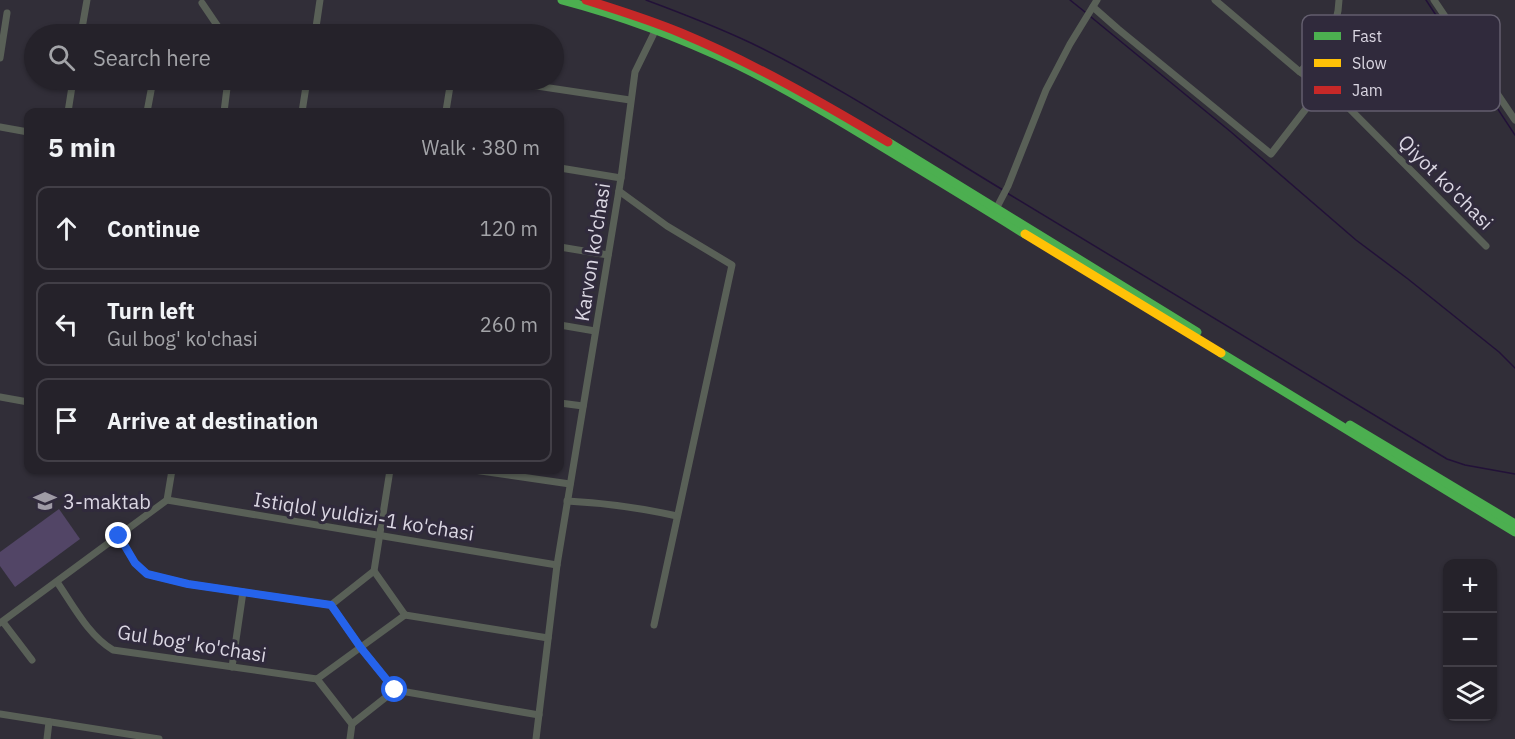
<!DOCTYPE html>
<html lang="en">
<head>
<meta charset="utf-8">
<style>
	body { margin:0; font-family:"IBM Plex Sans",sans-serif; background:#312f36; color:#f1f3f6 }
	.controls { position:absolute; right:18px; bottom:18px; display:grid; overflow:hidden; border-radius:12px; box-shadow:0 2px 4px #0004 }
	.controls button { width:54px; height:54px; display:grid; place-items:center; padding:0; border:0; border-bottom:2px solid #423f47; background:#25222a; color:#f1f3f6; font:30px sans-serif }
	.stop { position:absolute; width:18px; height:18px; margin:-14px; border:4px solid #2563eb; border-radius:50%; background:#fff }
	.stop.end { background:#2563eb; border-color:#fff; box-shadow:0 2px 6px #0008 }
	.list { margin:0; padding:0; list-style:none }
	h2 { display:flex; justify-content:space-between; align-items:center; height:78px; margin:0; padding:0 24px; font-size:26px }
	h2 small { font-size:20px; font-weight:400; color:#a3a4a8 }
	.list li { display:grid; grid-template-columns:39px 1fr auto; gap:18px; align-items:center; box-sizing:border-box; height:84px; margin:0 12px 12px; padding:0 12px; border:2px solid #423f47; border-radius:12px }
	.list b { display:block; font-size:22px; white-space:nowrap }
	.list p { margin:0; font-size:20px; white-space:nowrap; color:#a3a4a8 }
	.list em { font-size:20px; font-style:normal; color:#a3a4a8 }
	.icon { flex:none; width:33px; height:33px; fill:none; stroke:currentColor; stroke-width:2; stroke-linecap:round; stroke-linejoin:round }
	.map { position:relative; flex:none; width:1515px; height:739px; overflow:hidden }
	.search { position:absolute; background:#25222a; box-shadow:0 2px 4px #0004; left:24px; top:24px; width:540px; height:66px; display:flex; align-items:center; gap:15px; box-sizing:border-box; padding:0 21px; border-radius:33px; color:#a3a4a8; font-size:22px }
	.panel { position:absolute; background:#25222a; box-shadow:0 2px 4px #0004; left:24px; top:108px; width:540px; height:366px; border-radius:12px }
	.map>svg:first-child { display:block }
</style>
</head>
<body>
<div class="map">
<svg width="1515" height="739" viewBox="0 0 1515 739">
	<rect width="100%" height="100%" fill="#312e38"/>
	<path fill="#524566" d="M59,509l21,30 -65,48 -15,-21v-14z"/>
	<g fill="none" stroke-linecap="round" stroke-linejoin="round">
		<g stroke="#221138" stroke-width="1.5">
			<path d="M646,0c35,13 71,27 105,43 87,42 169,97 252,147"/>
			<path d="M1070,0l15,12"/>
			<path d="M1426,0l89,135"/>
			<path d="M1091,17l140,115 125,108 52,39 91,73 16,16"/>
			<path d="M1007,193l440,266 18,6 50,9"/>
		</g>
		<g stroke="#596057" stroke-width="7">
			<path d="M1215,0l85,72 22,16 10,3 154,155"/>
			<path d="M1434,0l81,120"/>
			<path d="M202,3l21,31"/>
			<path d="M1093,7l25,22 153,125 51,-66"/>
			<path d="M81,34l6,-34"/>
			<path d="M315,34l5,-34"/>
			<path d="M0,58l7,-45"/>
			<path d="M1300,72c21,-23 38,-39 39,-72"/>
			<path d="M496,80l134,20"/>
			<path d="M68,112l5,-32"/>
			<path d="M147,112l6,-32"/>
			<path d="M224,112l4,-32"/>
			<path d="M302,112l5,-32"/>
			<path d="M447,112l-1,-1 5,-31"/>
			<path d="M0,127l28,5"/>
			<path d="M560,168l61,10"/>
			<path d="M619,191l48,35 65,39 -78,360"/>
			<path d="M995,211l13,-25 38,-96 24,-46 27,-44"/>
			<path d="M560,247l48,8"/>
			<path d="M560,325l35,6"/>
			<path d="M0,397l28,5"/>
			<path d="M560,403l23,3"/>
			<path d="M474,470l96,14"/>
			<path d="M167,500l390,65"/>
			<path d="M567,501c38,2 74,7 110,15"/>
			<path d="M119,536l16,27 12,11 41,10 143,21"/>
			<path d="M374,571l31,44"/>
			<path d="M57,582c16,23 31,53 56,68l204,29"/>
			<path d="M331,605l43,-34 16,-101"/>
			<path d="M331,605l30,43 34,42"/>
			<path d="M405,615l143,23"/>
			<path d="M3,622l29,38"/>
			<path d="M0,623l167,-123 5,-30"/>
			<path d="M232,667l11,-75"/>
			<path d="M317,679l88,-64"/>
			<path d="M317,679l35,45 -2,15"/>
			<path d="M395,690l144,25"/>
			<path d="M0,714l159,25"/>
			<path d="M352,724l43,-34"/>
			<path d="M47,739l2,-17"/>
			<path d="M536,739l21,-174 64,-387 14,-106 23,-47"/>
		</g>
		<g stroke="#4caf50" stroke-width="9">
			<path d="M562,0c61,16 119,38 176,65 49,24 96,52 143,81 48,29 96,58 144,88"/>
			<path d="M888,142l309,190"/>
			<path d="M1221,353l294,179"/>
			<path d="M1350,425l165,99"/>
		</g>
		<path stroke="#ffc107" stroke-width="9" d="M1025,234l196,119"/>
		<path stroke="#c62828" stroke-width="9" d="M586,0c32,10 64,20 95,33 72,30 140,69 207,109"/>
	</g>
	<g fill="none" stroke-linecap="round" stroke-linejoin="round">
		<path stroke="#2563eb" stroke-width="8" d="M119,536l16,27 12,11 41,10 143,21 30,43 34,42"/>
	</g>
	<defs>
		<g id="school-bare" transform="scale(1.8)"><path d="M0-5L7-2L0 1L-7-2ZM-4 1L0 2.5L4 1V4Q0 6-4 4Z" fill="#9f9ba6" stroke="#302a3c" stroke-width="2.5" paint-order="stroke"/></g>
	</defs>
	<g fill-rule="evenodd">
		<use href="#school-bare" x="45" y="501"/>
	</g>
	<g text-anchor="middle" dominant-baseline="central" stroke-width="6" stroke-linejoin="round" paint-order="stroke">
		<g font-size="20" fill="#dad6e2" stroke="#302a3c">
			<text transform="translate(1446 182) rotate(45)">Qiyot ko'chasi</text>
			<text transform="translate(592 252) rotate(-81)">Karvon ko'chasi</text>
			<text transform="translate(364 516) rotate(9)">Istiqlol yuldizi-1 ko'chasi</text>
			<text transform="translate(192 643) rotate(9)">Gul bog' ko'chasi</text>
		</g>
		<g font-size="20" fill="#dad6e2" stroke="#302a3c" text-anchor="start">
			<text x="63" y="501">3-maktab</text>
		</g>
	</g>
	<rect x="1302" y="15" width="198" height="96" rx="9" fill="#302a3c" stroke="#635e6e" stroke-width="1.5"/>
	<rect x="1314" y="32" width="27" height="8" fill="#4caf50"/>
	<rect x="1314" y="59" width="27" height="8" fill="#ffc107"/>
	<rect x="1314" y="86" width="27" height="8" fill="#c62828"/>
	<g font-size="16" fill="#dad6e2">
		<text x="1352" y="42">Fast</text>
		<text x="1352" y="69">Slow</text>
		<text x="1352" y="96">Jam</text>
	</g>
</svg>
<div class="controls">
<button>+</button>
<button>−</button>
<button><svg class="icon" aria-label="layers" viewBox="0 0 24 24"><path d="M12 4l9 5-9 5-9-5zM3 14l9 5 9-5"/></svg></button>
</div>
<div class="stop" style="left:395px;top:690px"></div>
<div class="stop end" style="left:119px;top:536px"></div>
<div class="search"><svg class="icon" aria-label="search" viewBox="0 0 24 24"><circle cx="10" cy="10" r="6"/><path d="M15 15l6 6"/></svg>Search here</div>
<section class="panel">
<h2>5 min<small>Walk · 380 m</small></h2>
<ul class="list">
<li><svg class="icon" aria-label="ahead" viewBox="0 0 24 24"><path d="M12 20V5M6 11l6-6 6 6"/></svg><div><b>Continue</b></div><em>120 m</em></li>
<li><svg class="icon" aria-label="left" viewBox="0 0 24 24"><path d="M17 20v-9H6M10 6l-5 5 5 5"/></svg><div><b>Turn left</b><p>Gul bog' ko'chasi</p></div><em>260 m</em></li>
<li><svg class="icon" aria-label="arrive" viewBox="0 0 24 24"><path d="M6 21V4h12l-3 4 3 4H6"/></svg><div><b>Arrive at destination</b></div></li>
</ul>
</section>
</div>
</body>
</html>
